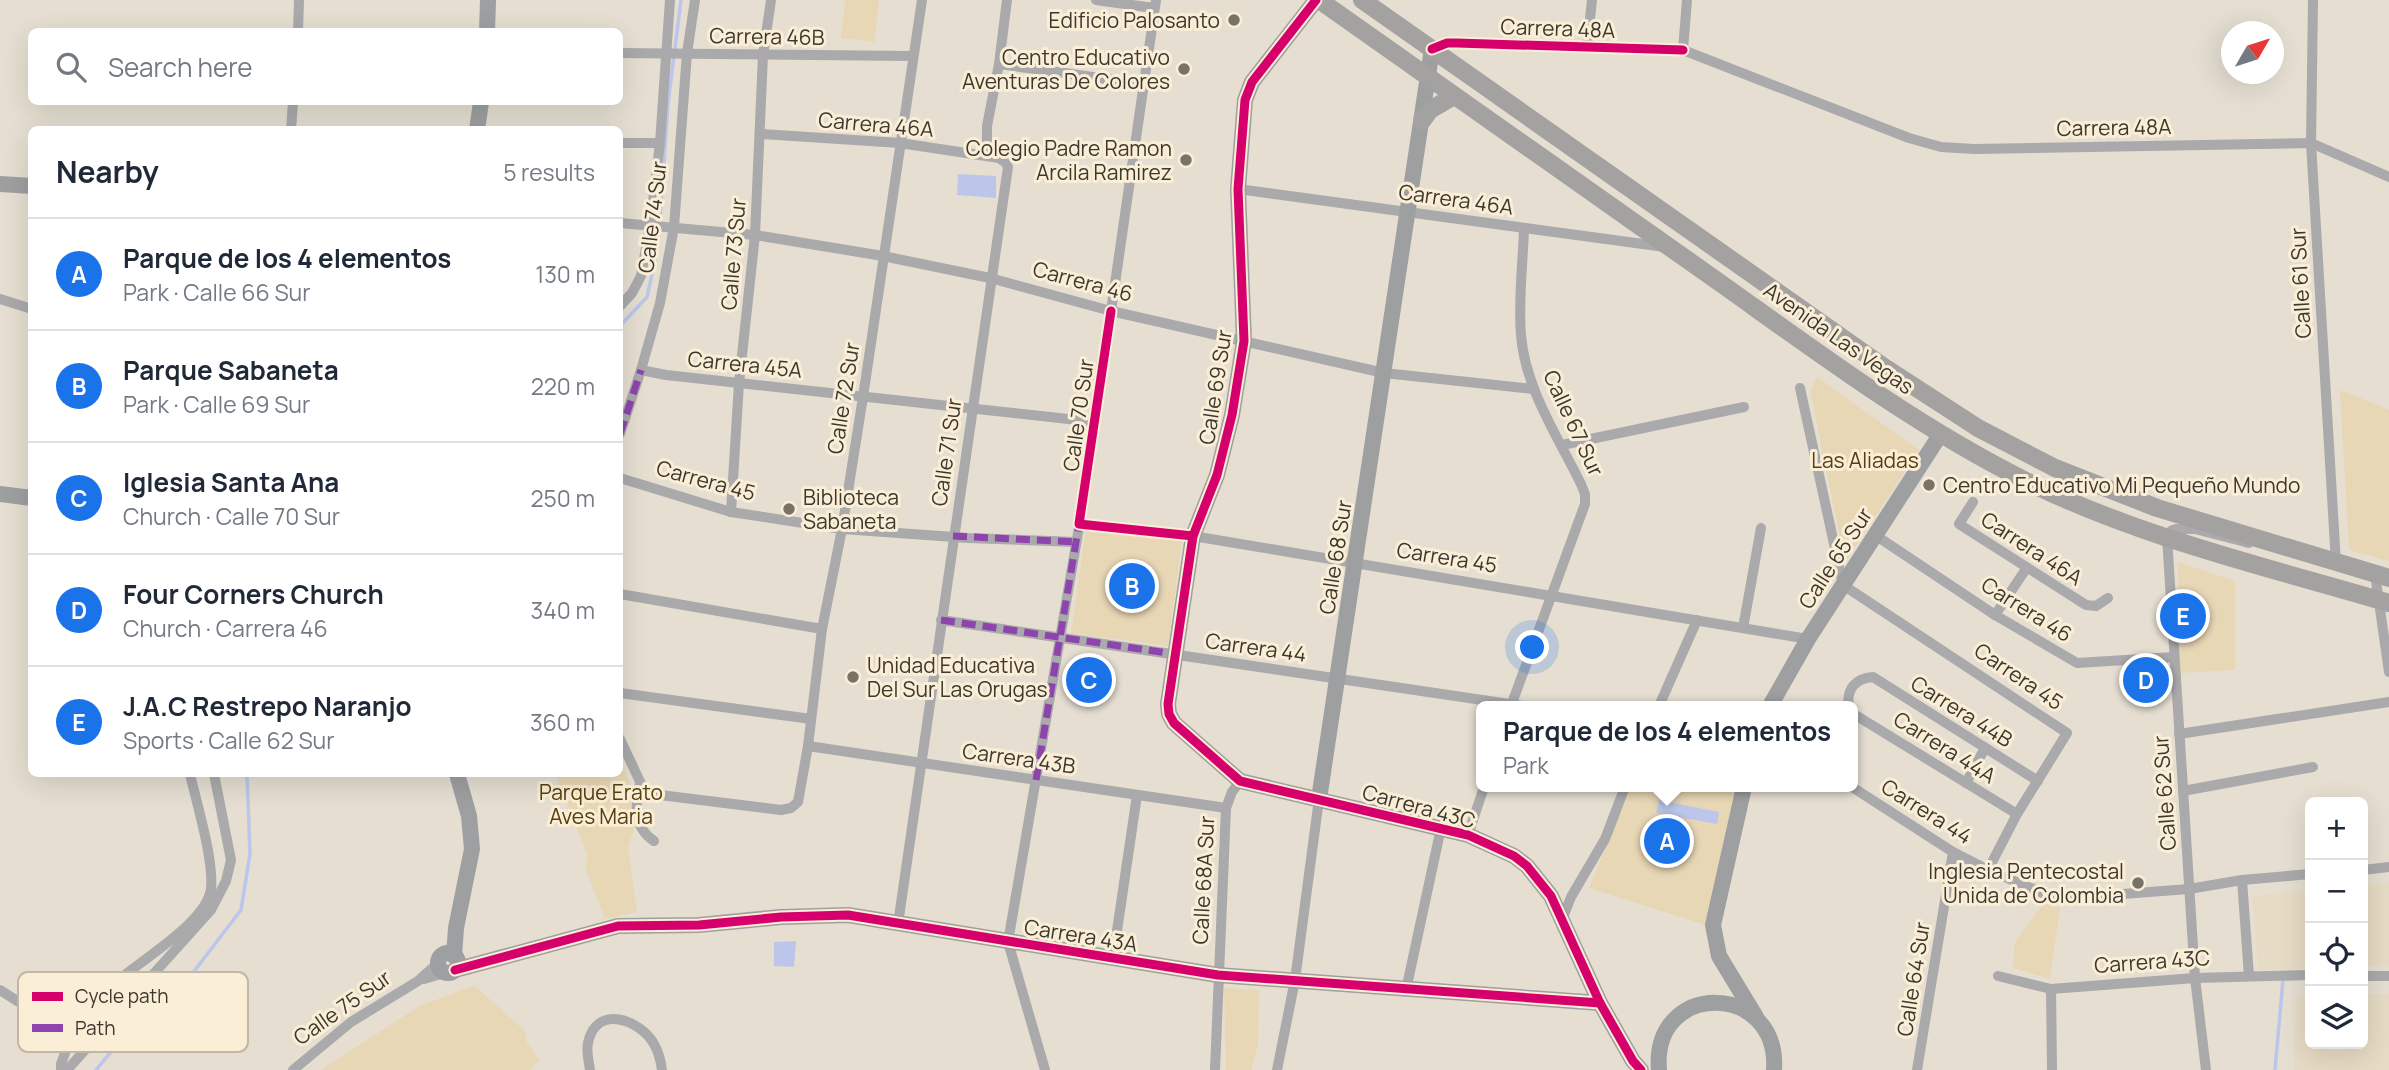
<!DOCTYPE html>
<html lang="en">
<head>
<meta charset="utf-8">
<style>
	body { margin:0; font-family:Manrope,sans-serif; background:#f6f6f7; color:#1f2937 }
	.controls { position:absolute; right:21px; bottom:21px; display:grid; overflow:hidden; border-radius:10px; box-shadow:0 7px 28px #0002 }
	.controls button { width:63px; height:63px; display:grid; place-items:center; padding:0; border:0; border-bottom:2px solid #e0e1e3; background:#fff; color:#1f2937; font:35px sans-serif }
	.compass { position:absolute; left:2221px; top:21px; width:63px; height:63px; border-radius:50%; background:#fff; box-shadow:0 7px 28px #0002; rotate:51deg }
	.you { position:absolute; left:1533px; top:648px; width:24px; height:24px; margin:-18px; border:5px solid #fff; border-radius:50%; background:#1a73e8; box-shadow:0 0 0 10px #1a73e833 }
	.badge { display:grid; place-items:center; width:46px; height:46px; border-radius:50%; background:#1a73e8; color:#fff; font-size:23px; font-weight:700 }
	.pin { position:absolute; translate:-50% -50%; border:4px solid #fff; box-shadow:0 2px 7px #0006 }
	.popup { position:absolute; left:1476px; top:701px; width:382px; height:91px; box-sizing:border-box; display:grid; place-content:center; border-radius:10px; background:#fff; filter:drop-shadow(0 2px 5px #0005); font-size:23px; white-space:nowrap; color:#747a83 }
	.popup b { font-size:26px; color:#1f2937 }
	.popup::after { content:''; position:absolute; left:50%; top:100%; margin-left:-14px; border:14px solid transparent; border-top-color:#fff }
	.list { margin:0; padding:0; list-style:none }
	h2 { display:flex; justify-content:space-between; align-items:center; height:91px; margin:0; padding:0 28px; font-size:30px }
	h2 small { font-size:23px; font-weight:400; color:#747a83 }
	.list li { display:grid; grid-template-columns:46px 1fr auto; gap:21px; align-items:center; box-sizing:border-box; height:112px; padding:0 28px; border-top:2px solid #e0e1e3 }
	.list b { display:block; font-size:26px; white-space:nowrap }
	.list p { margin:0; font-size:23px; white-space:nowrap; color:#747a83 }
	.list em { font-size:23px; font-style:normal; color:#747a83 }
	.icon { flex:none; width:38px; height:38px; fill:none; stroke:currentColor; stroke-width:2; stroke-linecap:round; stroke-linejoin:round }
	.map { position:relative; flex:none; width:2389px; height:1070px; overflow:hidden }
	.search { position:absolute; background:#fff; box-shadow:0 7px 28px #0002; left:28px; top:28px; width:595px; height:77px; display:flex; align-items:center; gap:18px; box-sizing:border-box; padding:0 24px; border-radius:10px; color:#747a83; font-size:26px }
	.panel { position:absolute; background:#fff; box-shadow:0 7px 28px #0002; left:28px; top:126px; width:595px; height:651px; border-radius:10px }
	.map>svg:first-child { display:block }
</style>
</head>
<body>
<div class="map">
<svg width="2389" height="1070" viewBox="0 0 2389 1070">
	<rect width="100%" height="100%" fill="#e5ded1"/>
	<g fill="#e6dbc4">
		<path d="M2389,883v82l-26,1v-81z"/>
		<path d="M2310,890v78l-52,2 -5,-74z"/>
		<path d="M2363,994h26v76h-95l2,-75h14v49h53z"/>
	</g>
	<g fill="#e8d7b5">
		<path d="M845,0h34l-5,42 -33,-4z"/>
		<path d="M1817,377l102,73 -74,112 -35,-171z"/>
		<path d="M2340,390l49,20v151l-40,-11z"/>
		<path d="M1086,529l96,11 -14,106 -97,-13z"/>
		<path d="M2178,562l57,19v89l-56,3z"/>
		<path d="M620,759l9,21 6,46 -7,21 9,65 -32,7 -20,-52 3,-11 -33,-82h65z"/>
		<path d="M1631,787h53l52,6 -30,132 -117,-37z"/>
		<path d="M2044,903l16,5 -10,71 -37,-11 2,-26z"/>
		<path d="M474,985l51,46 2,12 12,17 -9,10h-209l97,-63z"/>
		<path d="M1224,988l35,2 -1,55 -7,25h-25z"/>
	</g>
	<g fill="#bcc6ea">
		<path d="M958,174l38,2v22l-39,-3z"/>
		<path d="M1659,800l60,12 -2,12 -61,-11z"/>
		<path d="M796,941l-2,26 -20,-1v-24z"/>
	</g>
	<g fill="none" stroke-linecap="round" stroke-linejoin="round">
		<g stroke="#bcc6ea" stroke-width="3.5">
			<path d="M620,326l27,-29 11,-50 10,-143 13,-104"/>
			<path d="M96,1070l47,-57 29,-13 69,-90 9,-56 -3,-80"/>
			<path d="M2275,1070l8,-90"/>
		</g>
		<g stroke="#aaa9ab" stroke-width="10">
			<path d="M1096,0l58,8"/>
			<path d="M2313,0l-2,143 25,420"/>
			<path d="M298,32l1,-32"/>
			<path d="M1587,47l5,-47"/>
			<path d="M1432,49l15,-6h10l226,7 226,88 32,9 33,2 337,-6 78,34"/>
			<path d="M1683,50l4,-50"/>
			<path d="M620,53l293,3"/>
			<path d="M999,64l144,20"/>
			<path d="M291,130l2,-28"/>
			<path d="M761,134l139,9 99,15 6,4 3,5 -110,757"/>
			<path d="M620,143h40"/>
			<path d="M987,155v-29l12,-62 8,-64"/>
			<path d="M1238,189l427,58"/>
			<path d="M620,223l135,12 128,21 107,22 121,33 273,62 149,16"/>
			<path d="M0,299l32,10"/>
			<path d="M620,306l12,-13 9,-17 9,-51 10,-82 10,-143"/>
			<path d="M641,370l25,5 429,47"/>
			<path d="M1800,388l43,197 224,148 -50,81 -29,56"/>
			<path d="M620,434l21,-64 19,-67 14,-76 13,-174 8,-53"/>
			<path d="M1562,445l182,-38"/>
			<path d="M620,478l111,34 111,17 126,9 108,4"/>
			<path d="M1973,502l-14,22 127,81 10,1 12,-8"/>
			<path d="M731,512l8,-129 16,-148 8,-180 8,-55"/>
			<path d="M1079,524l114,12 615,103"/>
			<path d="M1875,535l120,80 82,48 97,-6"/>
			<path d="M2375,574l14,98"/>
			<path d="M620,594l202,35"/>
			<path d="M1995,615l31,-46"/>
			<path d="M941,620l582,86"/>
			<path d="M1743,628l18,-100"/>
			<path d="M620,693l191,26"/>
			<path d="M1511,706l74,-202v-10l-4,-10c-23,-47 -56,-96 -60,-149 -3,-35 2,-72 3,-107"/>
			<path d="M1659,706l38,-86"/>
			<path d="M1849,706c-3,-17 7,-28 24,-29l165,104"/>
			<path d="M1852,713l165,101"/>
			<path d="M2179,734l210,-32"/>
			<path d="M620,739l23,49 9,6 129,16 10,-2 7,-6 10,-56 14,-117 20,-100 21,-132 59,-397"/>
			<path d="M808,746l418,62"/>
			<path d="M640,783c-5,22 -7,44 14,58"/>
			<path d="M1966,783l19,-35"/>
			<path d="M1852,787l101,65 35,18 69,29 132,-10 53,-9 68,-6"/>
			<path d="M2183,791l130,-24"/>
			<path d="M1468,835l16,-48"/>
			<path d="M2363,870l26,-3"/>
			<path d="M2242,880l7,96"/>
			<path d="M1562,920l9,-23 34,-58 20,-52"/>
			<path d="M1113,958l24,-163"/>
			<path d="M1998,976l53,13 144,-11 115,-3"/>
			<path d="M2363,976h26"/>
			<path d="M424,979l20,-6"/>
			<path d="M2051,989l1,81"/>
			<path d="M0,990l30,19 44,20"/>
			<path d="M1406,990l35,-162"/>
			<path d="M61,1070v-6c6,-16 11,-35 21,-49 27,-40 123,-84 129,-126 3,-29 -14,-84 -21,-115"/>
			<path d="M67,1070l144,-160 15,-29 5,-21 -17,-86"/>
			<path d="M293,1070l58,-48 67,-41 20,-18"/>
			<path d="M590,1070c-1,-8 -4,-19 -2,-27 8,-39 52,-24 66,1 4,7 7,18 8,26"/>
			<path d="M1045,1070l-37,-128 76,-444 72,-498"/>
			<path d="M1215,1070l11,-262 6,-16 8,-11"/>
			<path d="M1277,1070l18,-90 24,-181"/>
			<path d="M1917,1070l36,-218"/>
			<path d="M2206,1070l-11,-92 -28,-441 4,-6 5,-2h19l54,14"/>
		</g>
		<g stroke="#9e9fa1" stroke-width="16">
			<path d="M1316,0l-64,82 -7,18 -7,89 6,152 -12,74 -15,60 -24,61 -25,168 1,10 5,9 66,58 228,54 46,21 13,10 24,30 49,107 33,58 8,9"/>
			<path d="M487,32l1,-32"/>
			<path d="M477,130l4,-28"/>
			<path d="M0,184l32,2"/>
			<path d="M0,494l32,4"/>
			<path d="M1770,706l38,-67 132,-204"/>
			<path d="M1744,787l-31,138 6,31 37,61"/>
			<path d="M1319,799l113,-750"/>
			<circle cx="448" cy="963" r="10"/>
			<path d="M454,956l2,-28 16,-79 -3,-33 -12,-42"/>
			<path d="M455,970l163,-44 81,-1 82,-8 67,-2 370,60 382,28"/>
			<path d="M1659,1070c-8,-90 121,-89 115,0"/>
		</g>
		<g stroke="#a3a2a1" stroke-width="18">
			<path d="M1319,0c133,93 265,187 397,280 100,71 198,145 308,200 114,57 243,87 365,123"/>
			<path d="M1362,0l522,367 94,61 77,40 102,40 232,70"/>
			<path d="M1422,121l8,-11 24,-14"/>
		</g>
		<g stroke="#8e44ad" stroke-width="7" stroke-dasharray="14 7" stroke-linecap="butt">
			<path d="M620,434l21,-64"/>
			<path d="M953,536l123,6"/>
			<path d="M941,620l234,34"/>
			<path d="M1036,780l43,-256"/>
		</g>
		<g stroke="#fbeed6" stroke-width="13">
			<g id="cycleway">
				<path d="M1316,0l-64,82 -7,18 -7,89 6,152 -12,74 -15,60 -24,61 -25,168 1,10 5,9 66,58 228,54 46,21 13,10 24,30 49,107 33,58 8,9"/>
				<path d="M1432,49l15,-6h10l226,7"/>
				<path d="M1111,311l-32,213 114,12"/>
				<path d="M455,970l163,-44 81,-1 82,-8 67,-2 370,60 382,28"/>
			</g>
		</g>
		<use href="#cycleway" stroke="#d6006c" stroke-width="9"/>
	</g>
	<g fill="#787268" stroke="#fbeed6" stroke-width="2.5">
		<circle cx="1234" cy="20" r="7"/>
		<circle cx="1184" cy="69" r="7"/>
		<circle cx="1186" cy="160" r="7"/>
		<circle cx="1929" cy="485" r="7"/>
		<circle cx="789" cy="509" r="7"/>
		<circle cx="853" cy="677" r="7"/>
		<circle cx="2138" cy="883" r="7"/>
	</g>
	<g text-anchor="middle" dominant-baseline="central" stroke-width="6" stroke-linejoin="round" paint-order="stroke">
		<g font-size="21" fill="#3d382f" stroke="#fbeed6" text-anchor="end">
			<text x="1220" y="20">Edificio Palosanto</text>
			<text x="1170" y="57">Centro Educativo<tspan x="1170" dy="24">Aventuras De Colores</tspan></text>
			<text x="1172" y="148">Colegio Padre Ramon<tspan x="1172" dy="24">Arcila Ramirez</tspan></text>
			<text x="1943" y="485" text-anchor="start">Centro Educativo Mi Pequeño Mundo</text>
			<text x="803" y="497" text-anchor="start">Biblioteca<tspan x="803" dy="24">Sabaneta</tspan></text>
			<text x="867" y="665" text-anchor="start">Unidad Educativa<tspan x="867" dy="24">Del Sur Las Orugas</tspan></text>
			<text x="2124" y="871">Inglesia Pentecostal<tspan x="2124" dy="24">Unida de Colombia</tspan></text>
		</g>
		<g font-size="21" fill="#3d382f" stroke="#fbeed6">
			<text transform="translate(1558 28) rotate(2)">Carrera 48A</text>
			<text transform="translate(767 36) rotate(1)">Carrera 46B</text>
			<text transform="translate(876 124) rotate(5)">Carrera 46A</text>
			<text transform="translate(2114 127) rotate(-1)">Carrera 48A</text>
			<text transform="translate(1456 199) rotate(8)">Carrera 46A</text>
			<text transform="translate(652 217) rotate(-83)">Calle 74 Sur</text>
			<text transform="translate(733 254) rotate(-85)">Calle 73 Sur</text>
			<text transform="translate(1083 281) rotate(15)">Carrera 46</text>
			<text transform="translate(2300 283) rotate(-93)">Calle 61 Sur</text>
			<text transform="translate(1839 338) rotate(35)">Avenida Las Vegas</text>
			<text transform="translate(745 364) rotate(6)">Carrera 45A</text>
			<text transform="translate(1215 387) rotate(-81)">Calle 69 Sur</text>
			<text transform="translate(843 398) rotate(-81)">Calle 72 Sur</text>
			<text transform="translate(1078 415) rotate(-82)">Calle 70 Sur</text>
			<text transform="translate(1574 423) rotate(65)">Calle 67 Sur</text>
			<text transform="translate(946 452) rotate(-82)">Calle 71 Sur</text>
			<text transform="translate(706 480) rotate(15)">Carrera 45</text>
			<text transform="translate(2032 548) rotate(33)">Carrera 46A</text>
			<text transform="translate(1335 557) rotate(-81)">Calle 68 Sur</text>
			<text transform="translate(1447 557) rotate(9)">Carrera 45</text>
			<text transform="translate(1835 558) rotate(-57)">Calle 65 Sur</text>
			<text transform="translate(2027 609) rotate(32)">Carrera 46</text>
			<text transform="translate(1256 647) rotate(8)">Carrera 44</text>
			<text transform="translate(2019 676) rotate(34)">Carrera 45</text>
			<text transform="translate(1962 711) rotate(32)">Carrera 44B</text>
			<text transform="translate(1945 747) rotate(32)">Carrera 44A</text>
			<text transform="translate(1019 758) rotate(8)">Carrera 43B</text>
			<text transform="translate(2164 793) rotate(-94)">Calle 62 Sur</text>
			<text transform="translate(1419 806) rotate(15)">Carrera 43C</text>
			<text transform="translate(1927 811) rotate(32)">Carrera 44</text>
			<text transform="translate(1203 880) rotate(-87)">Calle 68A Sur</text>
			<text transform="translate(1081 935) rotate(9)">Carrera 43A</text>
			<text transform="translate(2152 961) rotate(-4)">Carrera 43C</text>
			<text transform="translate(1913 979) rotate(-81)">Calle 64 Sur</text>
			<text transform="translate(342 1007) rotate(-35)">Calle 75 Sur</text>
		</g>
		<g font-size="21" fill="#544010" stroke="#fbeed6">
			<text x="1865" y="460">Las Aliadas</text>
			<text x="601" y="792">Parque Erato<tspan x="601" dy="24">Aves Maria</tspan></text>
		</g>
	</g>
	<rect x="18" y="972" width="230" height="80" rx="10" fill="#fbeed6" stroke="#c2b7a4" stroke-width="2"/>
	<rect x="32" y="992" width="31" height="9" fill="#d6006c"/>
	<rect x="32" y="1024" width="31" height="8" fill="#8e44ad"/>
	<g font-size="19" fill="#3d382f">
		<text x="75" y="1003">Cycle path</text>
		<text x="75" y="1035">Path</text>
	</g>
</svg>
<div class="controls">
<button>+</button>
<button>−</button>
<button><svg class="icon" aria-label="locate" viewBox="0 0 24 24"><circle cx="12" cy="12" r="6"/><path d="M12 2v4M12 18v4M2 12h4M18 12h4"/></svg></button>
<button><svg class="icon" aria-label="layers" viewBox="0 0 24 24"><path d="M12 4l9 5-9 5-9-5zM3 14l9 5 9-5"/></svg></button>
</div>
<svg class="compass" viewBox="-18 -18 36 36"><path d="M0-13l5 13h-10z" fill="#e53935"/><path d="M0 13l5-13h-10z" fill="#747a83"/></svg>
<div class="you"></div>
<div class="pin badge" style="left:1667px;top:841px">A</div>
<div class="popup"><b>Parque de los 4 elementos</b>Park</div>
<div class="pin badge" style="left:1132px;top:586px">B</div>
<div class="pin badge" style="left:1089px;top:680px">C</div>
<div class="pin badge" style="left:2146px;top:680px">D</div>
<div class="pin badge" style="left:2183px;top:616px">E</div>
<div class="search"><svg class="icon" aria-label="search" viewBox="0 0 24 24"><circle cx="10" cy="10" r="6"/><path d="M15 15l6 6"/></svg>Search here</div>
<section class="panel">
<h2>Nearby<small>5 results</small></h2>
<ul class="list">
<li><span class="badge">A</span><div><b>Parque de los 4 elementos</b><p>Park · Calle 66 Sur</p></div><em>130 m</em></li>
<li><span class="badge">B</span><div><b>Parque Sabaneta</b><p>Park · Calle 69 Sur</p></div><em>220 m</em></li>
<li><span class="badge">C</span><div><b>Iglesia Santa Ana</b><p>Church · Calle 70 Sur</p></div><em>250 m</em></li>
<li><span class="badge">D</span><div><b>Four Corners Church</b><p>Church · Carrera 46</p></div><em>340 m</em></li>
<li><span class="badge">E</span><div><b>J.A.C Restrepo Naranjo</b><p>Sports · Calle 62 Sur</p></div><em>360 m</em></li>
</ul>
</section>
</div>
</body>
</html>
